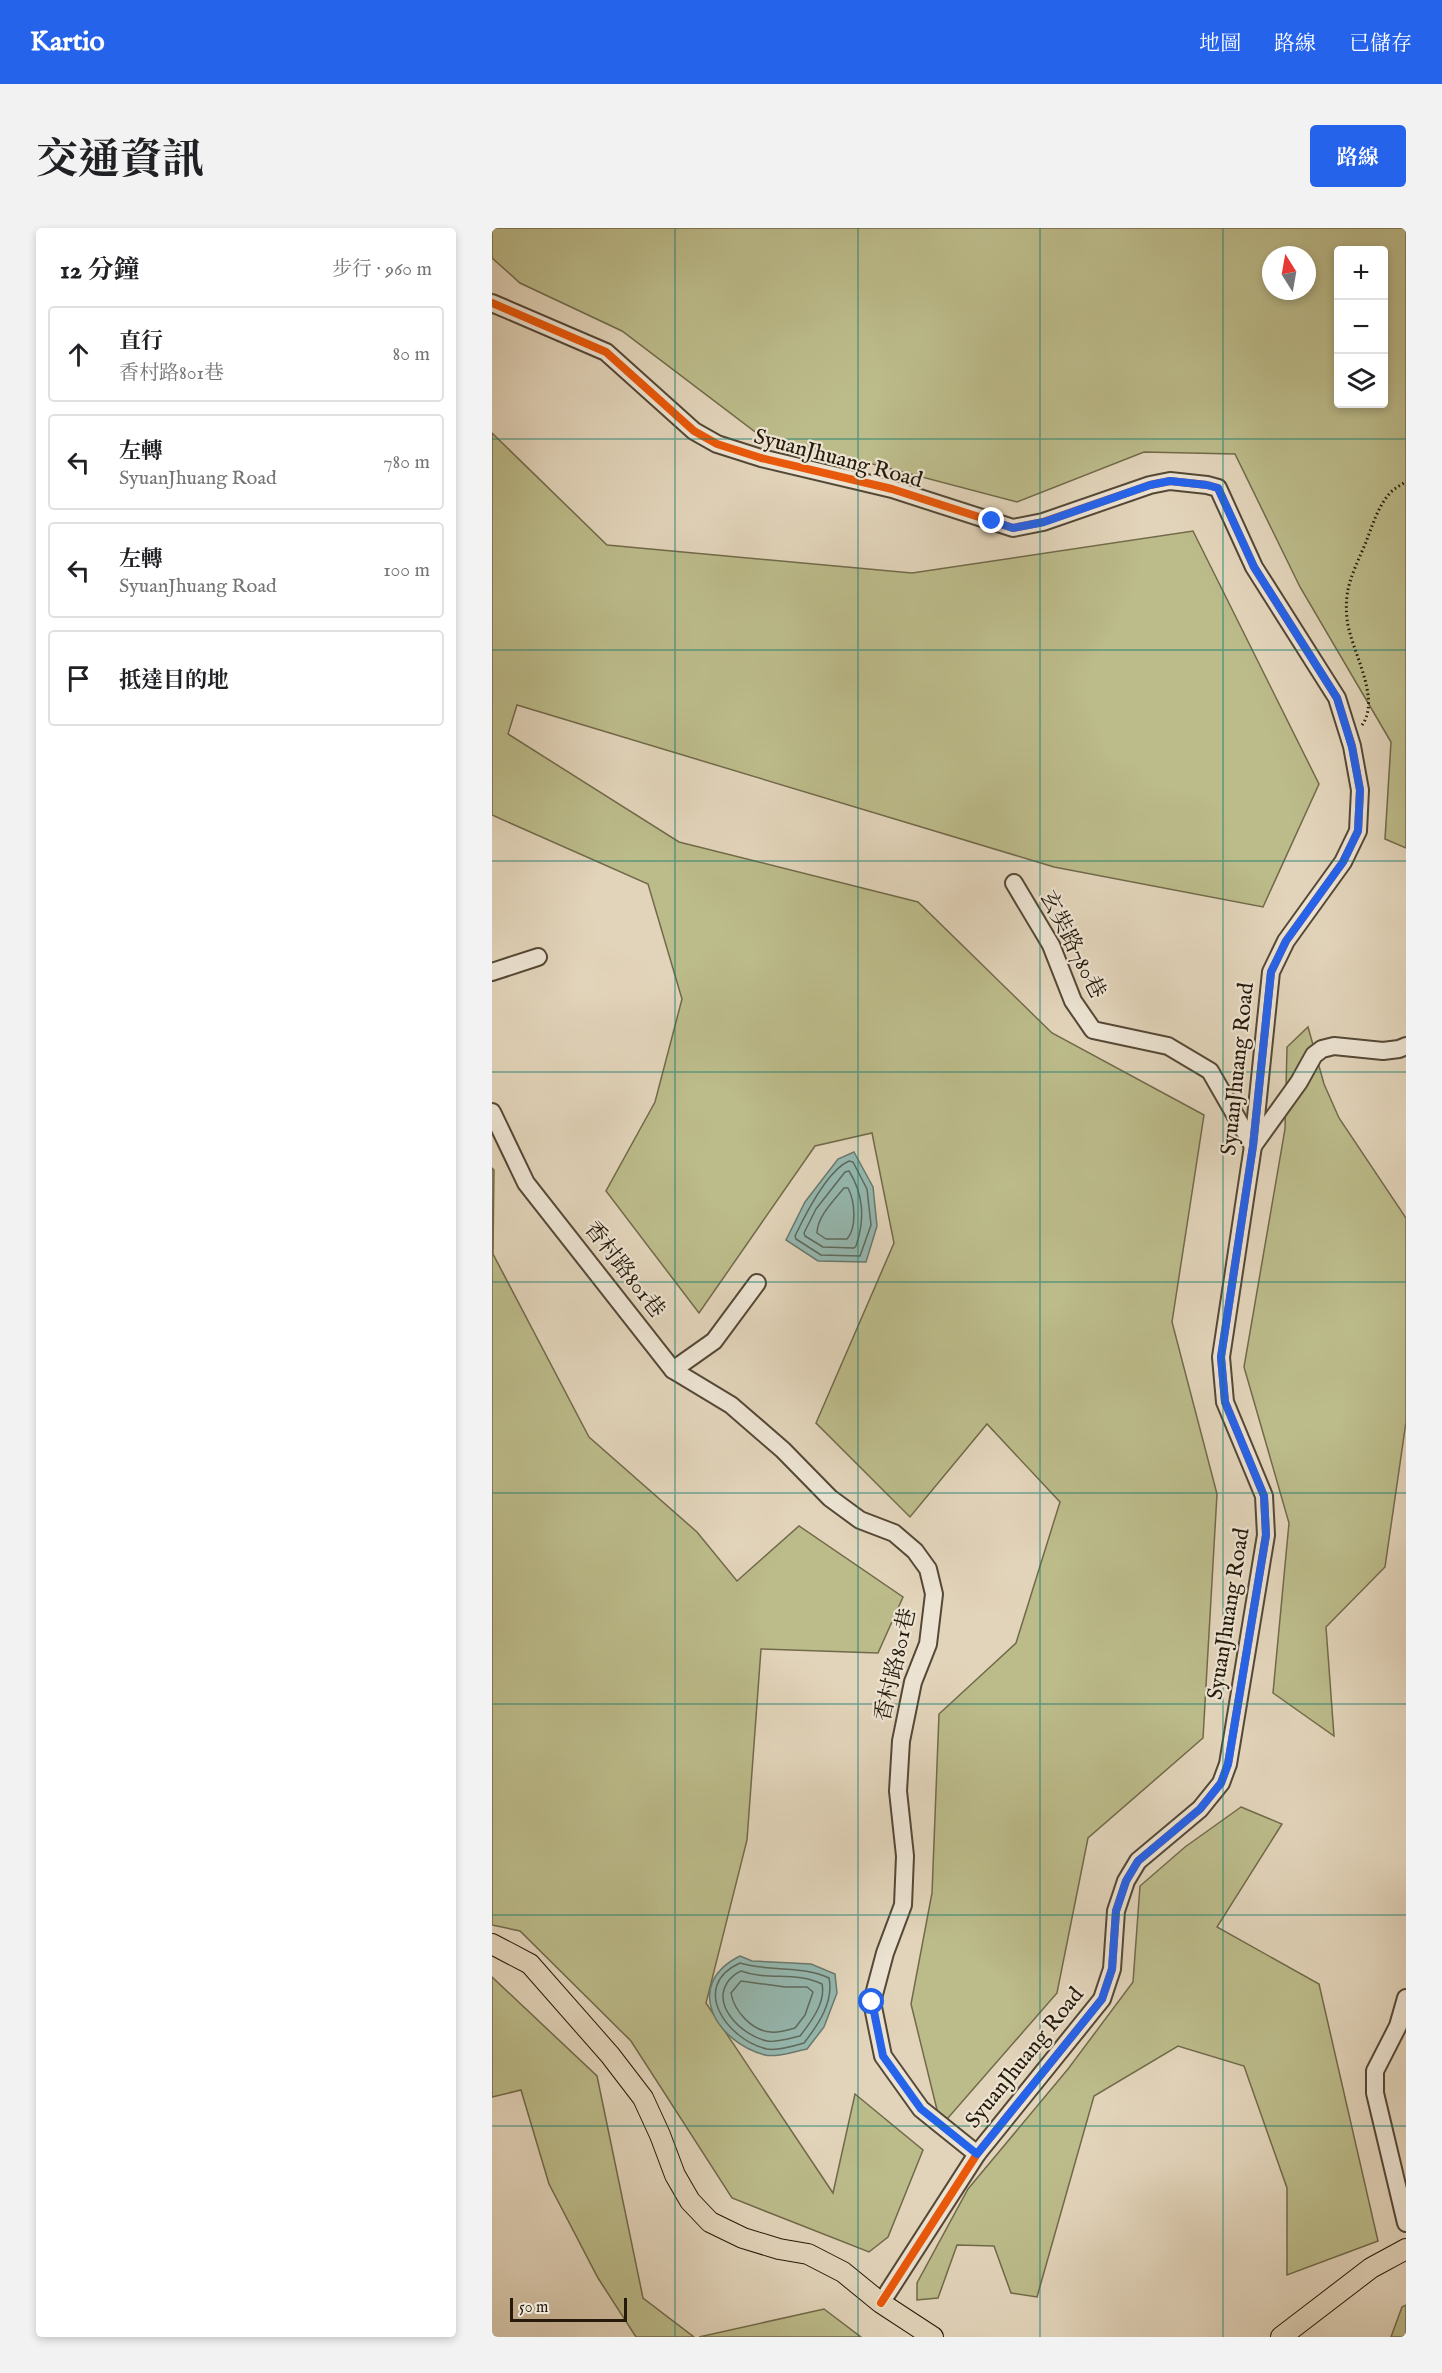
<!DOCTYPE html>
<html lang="zh-TW">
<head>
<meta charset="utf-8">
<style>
	body { margin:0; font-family:"IM FELL English","Noto Serif TC",serif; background:#f2f2f2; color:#202124 }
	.controls { position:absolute; right:18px; top:18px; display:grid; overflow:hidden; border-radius:6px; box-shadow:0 3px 9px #0003 }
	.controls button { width:54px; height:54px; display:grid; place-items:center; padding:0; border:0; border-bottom:2px solid #e0e0e0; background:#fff; color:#202124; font:30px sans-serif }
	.compass { position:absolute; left:770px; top:18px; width:54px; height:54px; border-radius:50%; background:#fff; box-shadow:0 3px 9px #0003; rotate:349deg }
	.scale { position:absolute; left:18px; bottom:15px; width:117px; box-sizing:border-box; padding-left:6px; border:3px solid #261a0a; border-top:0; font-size:16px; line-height:21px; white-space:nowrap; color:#261a0a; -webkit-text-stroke:4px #ece3d2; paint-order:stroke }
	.stop { position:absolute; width:18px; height:18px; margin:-14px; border:4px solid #2563eb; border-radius:50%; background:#fff }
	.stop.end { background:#2563eb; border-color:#fff; box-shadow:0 2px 6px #0008 }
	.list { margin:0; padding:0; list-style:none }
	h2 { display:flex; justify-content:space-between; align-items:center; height:78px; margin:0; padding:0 24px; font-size:26px }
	h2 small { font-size:20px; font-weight:400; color:#757577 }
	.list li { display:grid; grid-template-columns:39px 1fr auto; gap:18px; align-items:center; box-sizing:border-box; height:96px; margin:0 12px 12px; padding:0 12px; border:2px solid #e0e0e0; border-radius:6px }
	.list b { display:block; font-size:22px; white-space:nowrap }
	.list p { margin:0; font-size:20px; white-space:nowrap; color:#757577 }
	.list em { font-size:20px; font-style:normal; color:#757577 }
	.icon { flex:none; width:33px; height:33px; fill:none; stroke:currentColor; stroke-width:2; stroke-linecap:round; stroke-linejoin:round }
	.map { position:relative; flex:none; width:914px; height:2109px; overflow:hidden; border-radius:6px }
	header { display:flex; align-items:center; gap:36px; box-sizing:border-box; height:84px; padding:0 30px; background:#2563eb; color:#fff }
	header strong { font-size:28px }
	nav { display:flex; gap:33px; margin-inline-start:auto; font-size:21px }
	.intro { display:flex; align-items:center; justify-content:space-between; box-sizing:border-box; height:144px; padding:0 36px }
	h1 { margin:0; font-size:42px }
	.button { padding:15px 27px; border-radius:6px; background:#2563eb; color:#fff; font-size:21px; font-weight:700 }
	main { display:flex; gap:36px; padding:0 36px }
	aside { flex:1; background:#fff; border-radius:6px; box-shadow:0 3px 9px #0003 }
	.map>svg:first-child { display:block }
</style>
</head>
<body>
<header>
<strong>Kartio</strong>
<nav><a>地圖</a><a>路線</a><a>已儲存</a></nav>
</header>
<div class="intro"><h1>交通資訊</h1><a class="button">路線</a></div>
<main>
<aside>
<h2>12 分鐘<small>步行 · 960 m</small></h2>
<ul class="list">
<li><svg class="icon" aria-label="ahead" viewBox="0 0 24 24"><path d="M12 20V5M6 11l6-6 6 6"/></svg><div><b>直行</b><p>香村路801巷</p></div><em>80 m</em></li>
<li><svg class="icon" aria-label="left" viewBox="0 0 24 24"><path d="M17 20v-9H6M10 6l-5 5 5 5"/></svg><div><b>左轉</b><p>SyuanJhuang Road</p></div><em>780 m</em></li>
<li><svg class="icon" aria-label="left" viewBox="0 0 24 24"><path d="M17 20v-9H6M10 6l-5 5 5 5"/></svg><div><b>左轉</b><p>SyuanJhuang Road</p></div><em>100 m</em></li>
<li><svg class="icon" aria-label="arrive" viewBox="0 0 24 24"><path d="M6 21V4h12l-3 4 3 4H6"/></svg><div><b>抵達目的地</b></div></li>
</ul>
</aside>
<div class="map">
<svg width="914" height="2109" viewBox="0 0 914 2109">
	<rect width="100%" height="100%" fill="#e2d4ba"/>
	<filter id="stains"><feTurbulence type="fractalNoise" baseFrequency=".00333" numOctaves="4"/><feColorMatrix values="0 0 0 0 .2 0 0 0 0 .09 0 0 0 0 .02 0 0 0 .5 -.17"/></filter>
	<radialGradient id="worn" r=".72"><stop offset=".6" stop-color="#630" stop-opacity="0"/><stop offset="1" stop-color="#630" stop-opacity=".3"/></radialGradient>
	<g fill="#bcbb8a" stroke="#716a4a" stroke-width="1.5" fill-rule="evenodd">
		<path d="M0,0h914v620l-21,-9 6,-97 -91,-155 -65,-133 -91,-2 -127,50 -259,-68 -136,-103 -102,-48 -28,-25zM846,22h46v154h-46zM779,27h36v36h-36z"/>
		<path d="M0,205l115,112 305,28 281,-42 126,253 -56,123 -209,-40 -537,-162 -9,29 171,108 239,60 134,131 152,82 -32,207 45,172 -14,244 -115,100 -31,155 -116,133 -30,-122 21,-111 7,-179 77,-71 44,-141 -73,-78 -77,93 -94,-94 78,-180 -22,-110 -57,13 -116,167 -93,-122 49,-89 27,-103 -34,-115 -156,-69z"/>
		<path d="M816,799l16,57 15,34 67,100v204l-21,145 -59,60 8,109 -61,-43 16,-170 -45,-156 41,-238 2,-82z"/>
		<path d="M0,940l2,2 -1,84 96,183 108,95 40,49 62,-55 104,71 -25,56 -117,-4 -14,191 -41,163 127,190 22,-99 68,56 -35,87 -19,15 -137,-54 -101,-157 -111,-110 -28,-6z"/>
		<path d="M749,1579l41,17 -65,103 102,57 59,257 -91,34v-87l-43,-122 -66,-20 -84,50 -57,201 -26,-4 -17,-47 -37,-1 -19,53 -21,2v-17l51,-94 100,-120 65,-87 7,-96 45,-39z"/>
		<path d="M0,1749l105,99 46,222 51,39h-58l-38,-59 -49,-94 -28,-94 -29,7z"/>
		<path d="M914,2077v32h-15l11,-30z"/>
		<path d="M332,2081l37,28h-162z"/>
	</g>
	<g fill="#95b8b0" stroke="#69796e" stroke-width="1.5">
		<path d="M362,924l19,35 4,39 -11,36 -48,-1 -32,-21 19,-38 33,-43z"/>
		<path d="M248,1728l12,5 59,3 24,10 2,19 -13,34 -17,22c-12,2 -30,9 -42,6 -49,-13 -83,-70 -25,-99z"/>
	</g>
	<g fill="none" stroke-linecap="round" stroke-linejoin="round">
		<g stroke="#5e695d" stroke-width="1.5">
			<path d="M357,933l4,1 14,27 4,36 -11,31 -39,-1 -25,-16 -1,-3c10,-21 33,-66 54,-75z"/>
			<path d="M357,943c15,24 16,49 7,75l-2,2 -31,-1 -18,-11 -1,-3 12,-24 29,-37z"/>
			<path d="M352,960h4c7,13 9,40 -1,51h-21l-9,-6c0,-16 17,-33 27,-45z"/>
			<path d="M248,1735c29,9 61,2 89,15 5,24 -11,47 -25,65 -10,3 -27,8 -37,6 -40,-9 -78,-63 -27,-86z"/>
			<path d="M249,1743c26,10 56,0 81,13 4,18 -11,38 -22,52 -9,2 -24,7 -33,5 -23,-5 -55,-33 -40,-58 4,-6 7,-9 14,-12z"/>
			<path d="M249,1753l44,6h22l6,5 -8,23 -10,13c-7,2 -17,5 -24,4 -19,-1 -37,-21 -40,-39z"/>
		</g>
		<g stroke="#554836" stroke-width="20">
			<g id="minor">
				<path d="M0,75l114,49 88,79 23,13 44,14 131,31 121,39 30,-6 107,-37 20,-4 37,4 11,3 36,79 83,131 15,48 8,44 -2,41 -15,31 -57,79 -15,31 -18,174 -32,211 4,45 39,94 2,39 -38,229 -7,19 -21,26 -62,52 -12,20 -10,30 -4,58 -10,30 -125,155 -96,149"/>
				<path d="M522,655l37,62 22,56 20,29 75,16 42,25 43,75 46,-64 15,-27 8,-6 12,-3 49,5 16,-2 7,-3"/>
				<path d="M0,744l46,-15"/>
				<path d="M0,884l34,71 147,187 58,35 52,45 47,48 30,22 34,13 21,18 13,18 6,25 -6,50 -15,38 -12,59 -3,50 7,65 -2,49 -18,48 -13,49 11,54 38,53 56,45"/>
				<path d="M181,1142l41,-29 43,-58"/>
				<path d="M914,1770l-8,28 -23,45v22l31,130"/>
			</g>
		</g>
		<g stroke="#261a0a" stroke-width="22">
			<g id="major">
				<path d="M0,1716l38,20 80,91 33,43 17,37 15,40 15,26 20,21 33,16 36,11 29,5 35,18 38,31 52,34"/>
				<path d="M789,2109l90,-69 35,-19"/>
			</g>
		</g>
		<path stroke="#261a0a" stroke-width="3" stroke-dasharray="1.5 3" stroke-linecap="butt" d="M870,497c20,-27 -12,-76 -15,-106 -3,-30 5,-44 16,-70 9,-20 13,-41 28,-57 5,-5 11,-7 15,-11"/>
		<use href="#minor" stroke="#ece3d2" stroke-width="16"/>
		<use href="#major" stroke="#e2d4ba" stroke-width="20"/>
		<g stroke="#ece3d2" stroke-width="11">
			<path id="cycleway" d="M0,75l114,49 88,79 23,13 44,14 131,31 121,39 30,-6 107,-37 20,-4 37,4 11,3 36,79 83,131 15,48 8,44 -2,41 -15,31 -57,79 -15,31 -18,174 -32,211 4,45 39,94 2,39 -38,229 -7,19 -21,26 -62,52 -12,20 -10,30 -4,58 -10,30 -125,155 -96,149"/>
		</g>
		<use href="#cycleway" stroke="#e8590c" stroke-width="8"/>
	</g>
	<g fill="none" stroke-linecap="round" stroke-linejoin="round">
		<path stroke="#2563eb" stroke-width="8" d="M380,1774l11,54 38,53 56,45 125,-155 10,-30 4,-58 10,-30 12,-20 62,-52 21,-26 7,-19 38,-229 -2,-39 -39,-94 -4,-45 32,-211 18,-174 15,-31 57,-79 15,-31 2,-41 -8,-43 -15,-49 -83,-131 -36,-79 -11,-3 -37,-4 -20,4 -106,37 -31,6 -21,-7"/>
	</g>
	<path fill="none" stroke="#0f766e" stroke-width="1.5" stroke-opacity="0.55" d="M183,0v2109M366,0v2109M548,0v2109M731,0v2109M0,211h914M0,422h914M0,633h914M0,844h914M0,1054h914M0,1265h914M0,1476h914M0,1687h914M0,1898h914"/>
	<g text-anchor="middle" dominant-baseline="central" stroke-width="4.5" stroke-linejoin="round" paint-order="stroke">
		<g font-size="22" fill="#261a0a" stroke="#ece3d2">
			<text transform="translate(346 231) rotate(15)">SyuanJhuang Road</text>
			<text transform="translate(580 717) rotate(63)">玄奘路780巷</text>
			<text transform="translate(746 841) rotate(-84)">SyuanJhuang Road</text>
			<text transform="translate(132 1042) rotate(52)">香村路801巷</text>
			<text transform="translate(737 1386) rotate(-81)">SyuanJhuang Road</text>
			<text transform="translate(404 1437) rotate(-77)">香村路801巷</text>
			<text transform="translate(533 1830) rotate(-51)">SyuanJhuang Road</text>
		</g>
	</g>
	<rect width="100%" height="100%" filter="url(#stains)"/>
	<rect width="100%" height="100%" fill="url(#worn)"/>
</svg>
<div class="controls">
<button>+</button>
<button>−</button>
<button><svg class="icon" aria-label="layers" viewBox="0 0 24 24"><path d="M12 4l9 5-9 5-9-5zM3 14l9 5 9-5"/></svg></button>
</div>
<svg class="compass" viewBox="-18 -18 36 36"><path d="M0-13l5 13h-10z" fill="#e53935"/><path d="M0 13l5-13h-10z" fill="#757577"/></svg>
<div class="scale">50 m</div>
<div class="stop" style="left:380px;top:1774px"></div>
<div class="stop end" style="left:500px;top:293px"></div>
</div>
</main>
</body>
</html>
